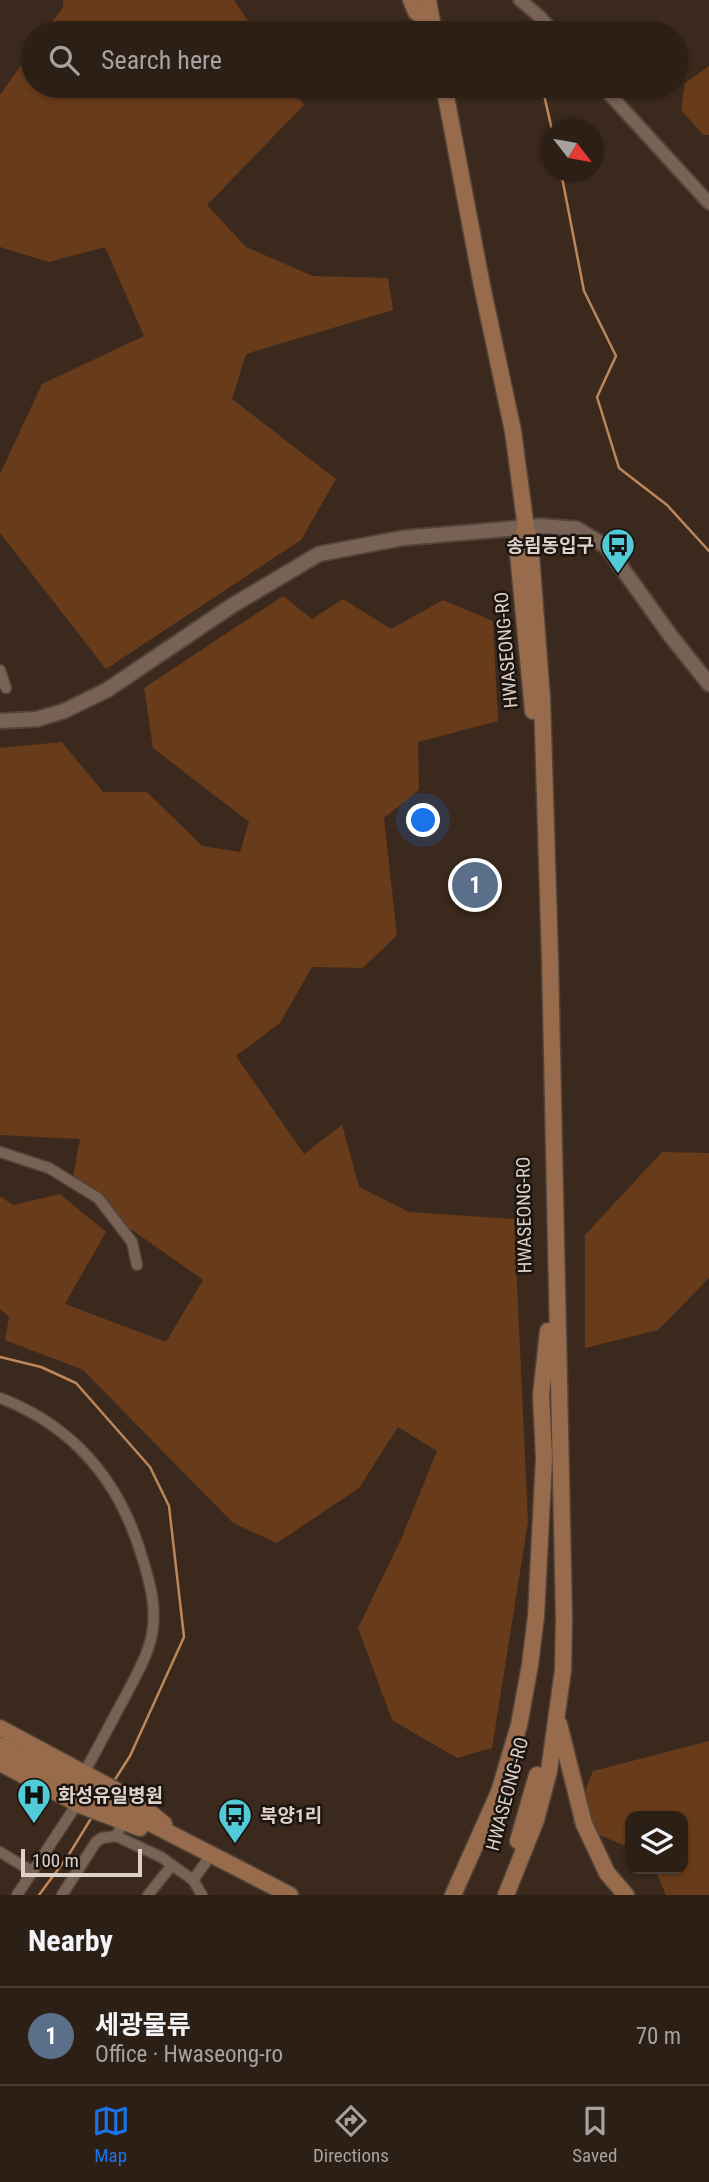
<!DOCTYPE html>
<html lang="en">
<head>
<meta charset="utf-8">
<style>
	body { margin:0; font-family:"Roboto Condensed","Noto Sans KR",sans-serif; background:#382c23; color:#f1f3f6 }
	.controls { position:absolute; right:21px; bottom:21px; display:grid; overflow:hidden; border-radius:14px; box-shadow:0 2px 5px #0004 }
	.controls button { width:63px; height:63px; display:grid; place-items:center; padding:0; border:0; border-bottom:2px solid #483d35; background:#2c1f16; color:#f1f3f6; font:35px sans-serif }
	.compass { position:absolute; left:541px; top:119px; width:63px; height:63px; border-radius:50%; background:#2c1f16; box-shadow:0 2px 5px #0004; rotate:121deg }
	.scale { position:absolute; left:21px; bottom:18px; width:121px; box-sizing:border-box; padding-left:7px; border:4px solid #ddd1c9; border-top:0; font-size:19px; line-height:24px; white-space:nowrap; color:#ddd1c9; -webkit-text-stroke:5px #1c140f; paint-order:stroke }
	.you { position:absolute; left:424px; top:821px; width:24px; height:24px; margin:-18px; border:5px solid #fff; border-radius:50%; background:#1a73e8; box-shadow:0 0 0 10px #1a73e833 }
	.badge { display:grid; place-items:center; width:46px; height:46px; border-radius:50%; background:#1a73e8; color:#fff; font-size:23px; font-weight:700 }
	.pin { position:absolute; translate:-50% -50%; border:4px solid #fff; box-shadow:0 2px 7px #0006 }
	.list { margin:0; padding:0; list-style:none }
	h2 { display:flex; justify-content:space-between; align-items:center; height:91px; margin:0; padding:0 28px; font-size:30px }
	h2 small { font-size:23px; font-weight:400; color:#a6a2a1 }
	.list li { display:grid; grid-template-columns:46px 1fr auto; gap:21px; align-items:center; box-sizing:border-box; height:98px; padding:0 28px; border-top:2px solid #483d35 }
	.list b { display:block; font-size:26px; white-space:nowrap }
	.list p { margin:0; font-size:23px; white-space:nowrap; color:#a6a2a1 }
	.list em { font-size:23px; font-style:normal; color:#a6a2a1 }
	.icon { flex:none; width:38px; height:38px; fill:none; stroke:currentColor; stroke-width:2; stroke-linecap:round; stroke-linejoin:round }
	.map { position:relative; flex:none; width:709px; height:1895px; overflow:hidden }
	.search { position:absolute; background:#2c1f16; box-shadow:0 2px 5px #0004; left:21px; right:21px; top:21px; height:77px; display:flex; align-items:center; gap:18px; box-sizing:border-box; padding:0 24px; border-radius:38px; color:#a6a2a1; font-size:26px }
	.sheet { height:189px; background:#2c1f16 }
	nav { display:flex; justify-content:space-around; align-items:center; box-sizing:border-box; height:98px; border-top:2px solid #483d35; background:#2c1f16; font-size:19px; color:#a6a2a1 }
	nav a { display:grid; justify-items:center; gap:4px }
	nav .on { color:#1a73e8 }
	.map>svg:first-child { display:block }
</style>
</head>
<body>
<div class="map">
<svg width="709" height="1895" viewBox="0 0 709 1895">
	<rect width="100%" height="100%" fill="#3b291d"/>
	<g fill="#683b1a">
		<path d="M63,0h171l22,33h-212l19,-26z"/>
		<path d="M33,49v37h258l13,19 -97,100 39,42 67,29 75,2 5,32 -147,44 -14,45 104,80 -35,61 -195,129 -106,-136v-59l42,-90 102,-48 -39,-89 -56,15 -49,-15v-152z"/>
		<path d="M709,66v69h-6l-22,-25 4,-27z"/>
		<path d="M283,596l29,23 31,-20 48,30 52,-29 50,21 5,100 -80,21 1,48 -35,28 13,117 -34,33 -51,-1 -32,56 -44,33 68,98 38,-29 17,62 50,25 105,7 14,303 -36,226 -35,10 -65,-38 -34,-92 44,-91 35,-86 -39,-24 -39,61 -82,55 -44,-20 -150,-153 -78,-30 4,-23 -9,-8v-113l13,9 47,-11 46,38 -41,72 101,38 37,-62 -132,-93 9,-48 -80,-4v-387l62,-6 41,50h44l55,54 38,6 9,-30 -96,-74 -9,-60z"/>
		<path d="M662,1152l47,1v125l-51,52 -73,18v-113z"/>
		<path d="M709,1741v154h-43l-11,-26h28v-53h-53v32l-58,-25 21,-52z"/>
	</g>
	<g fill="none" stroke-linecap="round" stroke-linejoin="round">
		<g stroke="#be865b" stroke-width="2.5">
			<path d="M528,26l2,7"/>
			<path d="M542,86l10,44"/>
			<path d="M561,172l23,119 32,65 -19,41 22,71 48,37 42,46"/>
			<path d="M0,1357l41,10 35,16 74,84 19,39 15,131 -54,119 -16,25"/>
			<path d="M39,1895l29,-39 24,-39"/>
		</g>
		<g stroke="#524439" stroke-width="13">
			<g id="minor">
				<path d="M0,670l6,18"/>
				<path d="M0,1152l49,16 49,30 34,44 5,23"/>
				<path d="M0,1398c76,29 121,85 143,162 7,23 14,49 9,74 -4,22 -17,43 -27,63 -14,25 -27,51 -41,76"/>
				<path d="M123,1823l-7,13 45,21 32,23 9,15"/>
				<path d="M0,1852l33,20"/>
				<path d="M193,1880l18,-25"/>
				<path d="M17,1895l60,-91"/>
				<path d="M62,1895l34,-53 6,-4 14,-2"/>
				<path d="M148,1895l24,-30"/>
			</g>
		</g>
		<g stroke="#524439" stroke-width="16">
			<g id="tertiary">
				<path d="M520,0l19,16 15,17"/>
				<path d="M602,86l107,117"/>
			</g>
		</g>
		<g stroke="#524439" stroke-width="18">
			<path id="secondary" d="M0,721l37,-2 27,-8 43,-21 126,-85 86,-51 84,-16 138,-12 36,3 30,18 63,88 39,49"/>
		</g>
		<g stroke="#524439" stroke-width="19">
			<g id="primary">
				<path d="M411,0l5,12 16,11"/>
				<path d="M428,0l6,33"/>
				<path d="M444,86l38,200 31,145 13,97 4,13 12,157 8,261 14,658 -1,53 -14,101 -13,49 -30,75"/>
				<path d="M525,529l-7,24 15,158"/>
				<path d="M559,1724l25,100 23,49 19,22"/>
				<path d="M0,1728l136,73 28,23"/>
				<path d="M0,1746l290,149"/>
				<path d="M0,1763l80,42 60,23"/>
				<path d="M518,1841l19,-66"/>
				<path d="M453,1895l46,-103 20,-67 11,-60 6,-49 8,-158 -3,-63 7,-64"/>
			</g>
		</g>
		<use href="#minor" stroke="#776255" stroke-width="10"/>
		<use href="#tertiary" stroke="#776255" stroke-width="12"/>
		<use href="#secondary" stroke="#776255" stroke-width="14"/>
		<use href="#primary" stroke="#986b4d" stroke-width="16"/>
	</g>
	<defs>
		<g id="bus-pin" transform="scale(1.75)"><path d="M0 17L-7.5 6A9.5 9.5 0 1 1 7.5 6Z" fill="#52cbd8" stroke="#1c140f"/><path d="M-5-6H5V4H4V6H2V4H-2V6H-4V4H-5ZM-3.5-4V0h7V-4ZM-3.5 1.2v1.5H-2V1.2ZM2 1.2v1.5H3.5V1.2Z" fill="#111"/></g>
		<g id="hospital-pin" transform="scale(1.75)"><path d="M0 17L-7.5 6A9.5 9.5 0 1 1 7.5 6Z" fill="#52cbd8" stroke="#1c140f"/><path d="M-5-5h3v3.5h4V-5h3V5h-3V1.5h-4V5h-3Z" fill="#111"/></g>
	</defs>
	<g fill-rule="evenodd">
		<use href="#bus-pin" x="618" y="545"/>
		<use href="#hospital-pin" x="34" y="1795"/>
		<use href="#bus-pin" x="235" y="1815"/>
	</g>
	<g text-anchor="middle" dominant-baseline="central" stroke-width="5" stroke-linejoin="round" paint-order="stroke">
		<g font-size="19" font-weight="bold" fill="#ddd1c9" stroke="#1c140f" text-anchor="start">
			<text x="594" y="545" text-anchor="end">송림동입구</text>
			<text x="58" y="1795">화성유일병원</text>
			<text x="260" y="1815">북양1리</text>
		</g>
		<g font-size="19" fill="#ddd1c9" stroke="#1c140f">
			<text transform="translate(506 650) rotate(-95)">HWASEONG-RO</text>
			<text transform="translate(524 1215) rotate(-91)">HWASEONG-RO</text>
			<text transform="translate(507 1794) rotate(-75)">HWASEONG-RO</text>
		</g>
	</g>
</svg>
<div class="controls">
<button><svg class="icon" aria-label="layers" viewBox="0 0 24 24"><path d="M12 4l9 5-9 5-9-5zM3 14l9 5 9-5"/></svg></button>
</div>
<svg class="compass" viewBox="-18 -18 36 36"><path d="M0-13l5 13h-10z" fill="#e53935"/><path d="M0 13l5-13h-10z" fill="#a6a2a1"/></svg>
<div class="scale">100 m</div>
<div class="you"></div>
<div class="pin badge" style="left:475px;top:885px;background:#5c6f8a">1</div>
<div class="search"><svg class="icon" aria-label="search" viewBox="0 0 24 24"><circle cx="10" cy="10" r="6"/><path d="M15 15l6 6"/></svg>Search here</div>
</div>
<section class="sheet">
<h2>Nearby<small></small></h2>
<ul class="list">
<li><span class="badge" style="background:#5c6f8a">1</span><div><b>세광물류</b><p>Office · Hwaseong-ro</p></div><em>70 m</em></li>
</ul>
</section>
<nav>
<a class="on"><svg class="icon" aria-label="map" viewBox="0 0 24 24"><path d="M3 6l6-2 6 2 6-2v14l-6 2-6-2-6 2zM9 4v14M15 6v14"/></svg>Map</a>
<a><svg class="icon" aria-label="directions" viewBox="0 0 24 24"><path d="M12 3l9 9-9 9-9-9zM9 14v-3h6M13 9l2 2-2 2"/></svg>Directions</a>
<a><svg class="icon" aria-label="saved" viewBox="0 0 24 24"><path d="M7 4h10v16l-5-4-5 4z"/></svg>Saved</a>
</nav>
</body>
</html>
